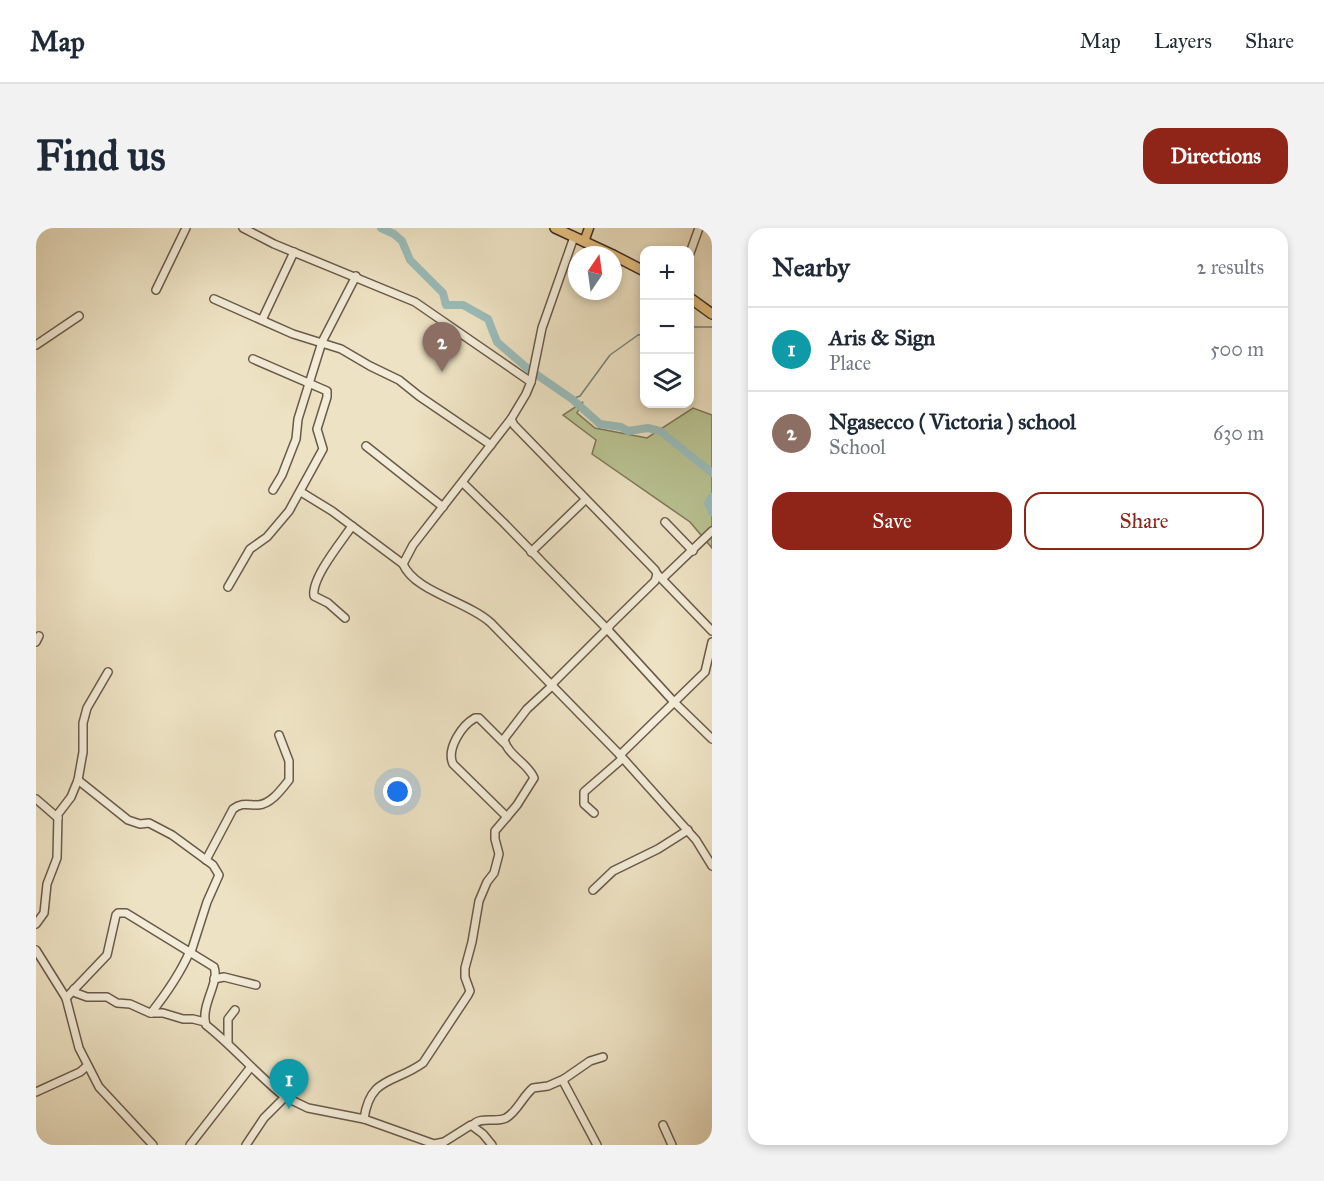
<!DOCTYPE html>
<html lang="en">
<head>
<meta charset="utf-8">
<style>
	body { margin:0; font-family:"IM FELL Great Primer",serif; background:#f2f2f3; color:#1f2937 }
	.controls { position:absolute; right:18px; top:18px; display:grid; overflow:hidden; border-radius:12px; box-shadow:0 3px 9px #0003 }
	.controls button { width:54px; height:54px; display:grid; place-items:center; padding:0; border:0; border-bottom:2px solid #e0e1e3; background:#fff; color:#1f2937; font:30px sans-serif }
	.compass { position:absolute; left:532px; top:18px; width:54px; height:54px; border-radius:50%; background:#fff; box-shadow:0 3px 9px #0003; rotate:13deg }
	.you { position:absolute; left:362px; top:564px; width:21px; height:21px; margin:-15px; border:4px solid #fff; border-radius:50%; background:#1a73e8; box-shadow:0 0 0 9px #1a73e833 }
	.badge { display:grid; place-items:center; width:39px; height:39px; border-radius:50%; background:#8f2418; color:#fff; font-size:20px; font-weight:700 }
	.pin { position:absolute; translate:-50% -50px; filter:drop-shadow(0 2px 3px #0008) }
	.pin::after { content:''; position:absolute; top:32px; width:21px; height:18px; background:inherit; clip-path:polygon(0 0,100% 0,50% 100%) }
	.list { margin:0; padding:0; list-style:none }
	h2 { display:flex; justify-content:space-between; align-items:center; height:78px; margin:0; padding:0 24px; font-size:26px }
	h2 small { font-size:20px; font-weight:400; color:#747a83 }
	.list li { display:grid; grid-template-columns:39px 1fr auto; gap:18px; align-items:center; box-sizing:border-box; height:84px; padding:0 24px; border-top:2px solid #e0e1e3 }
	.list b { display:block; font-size:22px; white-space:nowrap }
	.list p { margin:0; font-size:20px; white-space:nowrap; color:#747a83 }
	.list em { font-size:20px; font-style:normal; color:#747a83 }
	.actions { display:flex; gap:12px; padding:18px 24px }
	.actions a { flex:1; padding:14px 0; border:2px solid #8f2418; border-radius:18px; text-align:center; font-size:21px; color:#8f2418 }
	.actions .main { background:#8f2418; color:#fff }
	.icon { flex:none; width:33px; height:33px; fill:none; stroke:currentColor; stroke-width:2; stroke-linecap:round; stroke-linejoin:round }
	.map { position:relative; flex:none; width:676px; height:917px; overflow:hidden; border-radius:18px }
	header { display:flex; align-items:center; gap:36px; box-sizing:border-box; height:84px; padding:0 30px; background:#fff; border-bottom:2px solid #e0e1e3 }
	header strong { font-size:28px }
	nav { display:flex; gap:33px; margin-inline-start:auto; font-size:21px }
	.intro { display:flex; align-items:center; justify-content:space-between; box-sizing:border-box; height:144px; padding:0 36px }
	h1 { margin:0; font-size:42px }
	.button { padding:15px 27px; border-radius:18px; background:#8f2418; color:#fff; font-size:21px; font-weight:700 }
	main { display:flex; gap:36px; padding:0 36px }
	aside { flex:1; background:#fff; border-radius:18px; box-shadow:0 3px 9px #0003 }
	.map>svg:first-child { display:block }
</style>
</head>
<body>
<header>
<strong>Map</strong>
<nav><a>Map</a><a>Layers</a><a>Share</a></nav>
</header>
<div class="intro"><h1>Find us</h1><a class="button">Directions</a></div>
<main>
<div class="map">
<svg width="676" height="917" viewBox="0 0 676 917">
	<rect width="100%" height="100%" fill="#ede2c3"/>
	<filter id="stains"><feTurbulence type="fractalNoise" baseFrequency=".00333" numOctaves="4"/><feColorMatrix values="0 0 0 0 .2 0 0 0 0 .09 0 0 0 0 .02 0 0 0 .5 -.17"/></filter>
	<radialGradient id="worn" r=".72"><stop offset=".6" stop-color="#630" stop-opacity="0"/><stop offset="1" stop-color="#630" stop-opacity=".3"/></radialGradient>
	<path fill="#b9c393" stroke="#7c785a" stroke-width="1.5" d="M547,174l-6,11 18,15 52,10 46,-30 19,7v133l-22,-26 -98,-68 4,-14 -33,-25z"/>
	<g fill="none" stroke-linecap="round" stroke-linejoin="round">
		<g stroke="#75837d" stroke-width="1.5">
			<path d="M654,99h22"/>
			<path d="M536,171l8,-3 30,-41 28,-20 6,-1"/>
		</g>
		<g stroke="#9abcba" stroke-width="8">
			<path d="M345,0l13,6 8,7 8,19 33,33 3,12h17l25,14 9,23 30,26 45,31 28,25 21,3 7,4 20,-3 12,3 52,42"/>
			<path d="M676,269l-4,6 4,9"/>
		</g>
		<g stroke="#6a5a4a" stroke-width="10">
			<g id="minor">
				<path d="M207,0l31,16 141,58 116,80"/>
				<path d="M538,9l-32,91 -11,54 -5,12 -15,25 3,6 141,145 2,4 -2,7 -45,44 -2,5 66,72 38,37"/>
				<path d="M654,25l9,-25"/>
				<path d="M120,62l30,-62"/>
				<path d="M178,71l79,35 48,15 29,17 29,14 20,16 72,49"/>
				<path d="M226,92l32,-68"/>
				<path d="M0,117l43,-29"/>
				<path d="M475,191l-98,126 -10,19c12,28 64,37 88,59l129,132 76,85 16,26"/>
				<path d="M330,218l77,61"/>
				<path d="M427,255l41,40 104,107"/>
				<path d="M237,262l9,-15 14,-36 2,-20 24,-77 34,-66"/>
				<path d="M265,264l31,19 71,53"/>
				<path d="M629,294l28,29"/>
				<path d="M495,324l54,-52"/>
				<path d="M621,346l55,57"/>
				<path d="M627,350l49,-47"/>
				<path d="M192,359l22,-38 17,-12 22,-26 34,-62 -6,-20 10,-32v-6l-74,-32"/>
				<path d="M309,390l-17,-15 -14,-7c-3,-18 28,-55 38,-70"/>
				<path d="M0,414l3,-6"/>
				<path d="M516,456l55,-55"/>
				<path d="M468,515l-25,-25h-4c-13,7 -29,31 -22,46l54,53"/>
				<path d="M584,527l85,-83 7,-30"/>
				<path d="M42,552l50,40 12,4 9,-1 23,12 41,30 6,10 -12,27 -16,50"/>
				<path d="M0,571l22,19"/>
				<path d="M558,585l-10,-9v-12l38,-33"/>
				<path d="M170,632l27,-51c9,-7 15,-4 25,-4 13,-1 23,-15 31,-25v-19l-10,-26"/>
				<path d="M557,662l20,-19 45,-22 30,-19"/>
				<path d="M0,696l8,-11 3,-29 10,-26 1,-44 13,-17 7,-17 5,-28v-29l4,-15 21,-36"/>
				<path d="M0,722l30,48 13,50 20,39 54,58"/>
				<path d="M178,751l10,-2 32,8"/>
				<path d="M38,761l2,4 11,4h20l10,6 13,1 20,9h13l20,6h10l12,3"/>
				<path d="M30,770l41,-43 9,-40 2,-2h8l88,54c6,16 -14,38 -8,58 28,22 51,50 79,72"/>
				<path d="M115,785c15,-19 29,-39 39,-62"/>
				<path d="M192,814v-23l7,-9"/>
				<path d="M0,864l44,-20 7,-6"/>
				<path d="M328,891c6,-43 30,-35 59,-56l45,-68 2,-4 -5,-14v-9l7,-26 7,-41 8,-19 7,-9 5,-19 -4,-15v-8l22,-26 17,-27c-6,-15 -27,-23 -30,-39l23,-30 26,-24"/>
				<path d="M437,897c7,-9 23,-2 33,-7 11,-6 17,-22 27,-30l15,-2 16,-7"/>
				<path d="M627,897l9,20"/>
				<path d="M154,917l60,-77"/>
				<path d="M210,917l18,-27 21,-21 23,11 56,11 70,25 10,-2 27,-17 12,9 9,11"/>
				<path d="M561,917l-33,-62v-4l26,-18 13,-4"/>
			</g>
		</g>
		<g stroke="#3e2d21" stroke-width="11">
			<path id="major" d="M548,14l5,-14"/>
		</g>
		<g stroke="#3e2d21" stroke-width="12">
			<g id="highway">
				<path d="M519,0l58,27"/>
				<path d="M577,27l31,16"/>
				<path d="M654,70l22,16"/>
			</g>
		</g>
		<use href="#minor" stroke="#f3ecd8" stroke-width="7"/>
		<use href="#major" stroke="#e6c182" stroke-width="8"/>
		<use href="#highway" stroke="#e6c182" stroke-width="9"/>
	</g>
	<rect width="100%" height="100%" filter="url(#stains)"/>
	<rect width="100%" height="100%" fill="url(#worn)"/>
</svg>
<div class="controls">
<button>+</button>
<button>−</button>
<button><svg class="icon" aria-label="layers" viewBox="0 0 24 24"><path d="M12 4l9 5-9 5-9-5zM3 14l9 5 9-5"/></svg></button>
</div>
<svg class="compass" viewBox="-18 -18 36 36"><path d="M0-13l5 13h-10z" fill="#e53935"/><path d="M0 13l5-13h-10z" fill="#747a83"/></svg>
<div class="you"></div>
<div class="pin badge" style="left:253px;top:881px;background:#0f9aa8">1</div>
<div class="pin badge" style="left:406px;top:144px;background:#8d6e63">2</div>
</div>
<aside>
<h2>Nearby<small>2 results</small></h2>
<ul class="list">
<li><span class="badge" style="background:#0f9aa8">1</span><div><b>Aris &amp; Sign</b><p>Place</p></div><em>500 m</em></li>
<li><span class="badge" style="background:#8d6e63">2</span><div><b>Ngasecco ( Victoria ) school</b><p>School</p></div><em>630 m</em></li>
</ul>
<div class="actions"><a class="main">Save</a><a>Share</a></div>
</aside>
</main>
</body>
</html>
